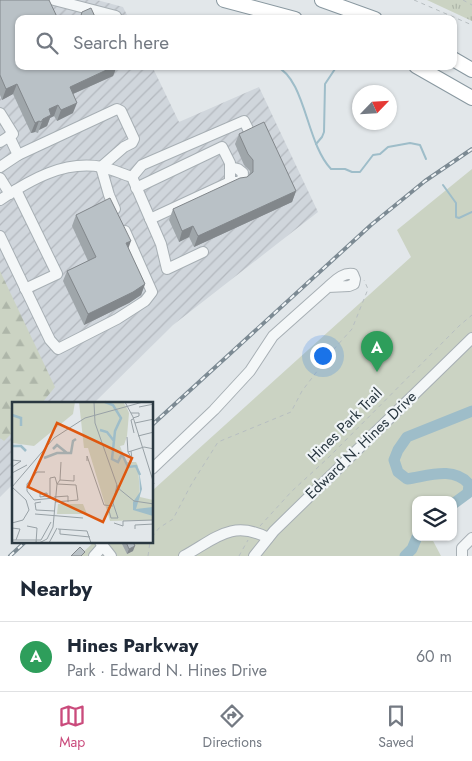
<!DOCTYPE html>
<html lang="en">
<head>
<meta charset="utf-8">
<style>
	body { margin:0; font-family:Jost,sans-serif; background:#f2f2f3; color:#1f2937 }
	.controls { position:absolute; right:15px; bottom:15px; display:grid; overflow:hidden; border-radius:10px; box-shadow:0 1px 4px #0004 }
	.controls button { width:45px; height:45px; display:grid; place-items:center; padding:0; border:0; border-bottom:1px solid #e0e1e3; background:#fff; color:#1f2937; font:25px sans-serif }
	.compass { position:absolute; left:352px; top:85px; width:45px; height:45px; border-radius:50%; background:#fff; box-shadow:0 1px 4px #0004; rotate:65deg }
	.you { position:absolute; left:322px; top:355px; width:18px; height:18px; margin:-12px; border:4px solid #fff; border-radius:50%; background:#1a73e8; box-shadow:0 0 0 8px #1a73e833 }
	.badge { display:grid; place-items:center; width:32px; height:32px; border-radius:50%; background:#ca4b7c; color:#fff; font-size:16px; font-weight:700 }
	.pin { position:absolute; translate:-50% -41px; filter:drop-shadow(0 1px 2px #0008) }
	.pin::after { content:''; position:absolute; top:26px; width:18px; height:15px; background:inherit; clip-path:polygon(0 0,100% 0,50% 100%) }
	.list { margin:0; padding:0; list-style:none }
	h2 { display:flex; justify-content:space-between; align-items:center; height:65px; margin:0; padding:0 20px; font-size:21px }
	h2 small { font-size:16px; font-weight:400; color:#747a83 }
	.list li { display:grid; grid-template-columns:32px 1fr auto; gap:15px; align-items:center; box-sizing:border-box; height:70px; padding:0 20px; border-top:1px solid #e0e1e3 }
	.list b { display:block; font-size:19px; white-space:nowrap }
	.list p { margin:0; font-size:16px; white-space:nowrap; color:#747a83 }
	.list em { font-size:16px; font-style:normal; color:#747a83 }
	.icon { flex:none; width:28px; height:28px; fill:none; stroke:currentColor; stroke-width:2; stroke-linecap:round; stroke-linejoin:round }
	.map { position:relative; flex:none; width:472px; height:556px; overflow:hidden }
	.search { position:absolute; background:#fff; box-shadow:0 1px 4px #0004; left:15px; right:15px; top:15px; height:55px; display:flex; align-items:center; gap:12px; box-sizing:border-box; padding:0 18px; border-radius:10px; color:#747a83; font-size:19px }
	.sheet { height:135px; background:#fff }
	nav { display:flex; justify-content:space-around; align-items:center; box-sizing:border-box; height:70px; border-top:1px solid #e0e1e3; background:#fff; font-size:14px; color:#747a83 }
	nav a { display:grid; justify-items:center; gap:2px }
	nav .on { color:#ca4b7c }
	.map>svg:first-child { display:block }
</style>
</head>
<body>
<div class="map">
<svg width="472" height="556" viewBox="0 0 472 556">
	<defs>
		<pattern id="industrial-furrows" width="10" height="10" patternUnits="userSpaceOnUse" patternTransform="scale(1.25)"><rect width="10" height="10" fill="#d0d6dc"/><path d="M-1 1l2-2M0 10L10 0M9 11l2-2" fill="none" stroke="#b3b8be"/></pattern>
		<pattern id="grass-tufts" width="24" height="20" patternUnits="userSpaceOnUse" patternTransform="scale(1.25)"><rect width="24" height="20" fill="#cbd3c3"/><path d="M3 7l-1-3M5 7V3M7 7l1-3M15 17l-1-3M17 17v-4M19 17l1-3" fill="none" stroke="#aeb6a9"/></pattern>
		<pattern id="forest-firs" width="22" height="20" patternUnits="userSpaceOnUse" patternTransform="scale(1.25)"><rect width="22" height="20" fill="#cbd3c3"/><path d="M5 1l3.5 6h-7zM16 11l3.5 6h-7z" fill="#aeb6a9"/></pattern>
	</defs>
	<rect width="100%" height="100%" fill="#e2e7ea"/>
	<path fill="url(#industrial-furrows)" d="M0,0h97l26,7 6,12h-110v47h133l27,56 80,-35 59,125 -145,113 -79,78h-80v80l-14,14z"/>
	<path fill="url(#grass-tufts)" d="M427,0h45v21z"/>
	<path fill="url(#forest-firs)" d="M0,271l55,116 -13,16h-28v28l-10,10 -4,-3z"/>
	<path fill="#cbd3c3" d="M472,169v319l-19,19v-7h-37v37h15l10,19h-362l15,-14h58l1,-52 258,-233 -14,-27z"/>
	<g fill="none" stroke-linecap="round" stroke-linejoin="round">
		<g stroke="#9ebdc9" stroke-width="2">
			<path d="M223,19v-1"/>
			<path d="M259,66l7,2 5,-2"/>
			<path d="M276,66c30,14 30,77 55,103h14l7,3h8l13,-17 7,-1 8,-7 22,-4 10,2 6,14"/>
			<path d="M316,144l6,-7 2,-5 1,-48 12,-18"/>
			<path d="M443,185l13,18v14l3,1 13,-6"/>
		</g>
		<g stroke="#9ebdc9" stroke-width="11">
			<path d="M453,504l15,-11 1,-9c-16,-18 -41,-8 -62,-5l-9,-7 -4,-12 4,-10 9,-13 65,-26"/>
			<path d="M405,556l7,-7 5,-12"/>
		</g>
		<g stroke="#a7afb4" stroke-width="12">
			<g id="minor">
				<path d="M54,0l62,16 1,3"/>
				<path d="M0,113l13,21 -13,8"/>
				<path d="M9,136l9,19"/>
				<path d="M0,167l18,-12 99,-46 4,2 13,28 -2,4 -8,4 -23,20"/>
				<path d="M101,167l8,28 6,14"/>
				<path d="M132,177l10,-12 102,-44 4,8"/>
				<path d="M0,178l10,16"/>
				<path d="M136,188l86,-41 8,16v19"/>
				<path d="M16,190l41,84 -32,15"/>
				<path d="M0,200c30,-20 64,-40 102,-33 10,2 20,7 30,10l29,67 6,25 36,-17"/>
				<path d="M150,219l80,-37h10l2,-2 1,-7 -5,-4 -8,-2"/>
				<path d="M0,236l50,104 8,9 59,-30 28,-18 7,-9 -27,-61"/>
				<path d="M152,469l62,-59 36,-39 23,-35 55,-49c7,-6 15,-15 25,-13l2,5 -1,5 -5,2 -21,1"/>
				<path d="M100,542l11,14"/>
				<path d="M94,556l8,-9"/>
				<path d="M184,556c31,-17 48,-37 84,-18"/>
				<path d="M254,556l20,-25 198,-193"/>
				<path d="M462,556v-8l10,-10"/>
			</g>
		</g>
		<g stroke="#8998a0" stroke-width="16">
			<g id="highway">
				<path d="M224,0l71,19"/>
				<path d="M322,0l53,19"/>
				<path d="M453,59l19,11"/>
				<path d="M416,66l56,32"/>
			</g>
		</g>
		<g stroke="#b7bec1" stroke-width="1" stroke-dasharray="4 4" stroke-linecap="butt">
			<path d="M414,0l58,25"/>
			<path d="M463,0l9,5"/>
			<path d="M260,526l32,-35 36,-33 131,-132 13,-11"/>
			<path d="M152,537l7,-9 14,-9 18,-34 27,-43 73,-30 11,-21 32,-42 18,-20 16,-40 -4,-9"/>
			<path d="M148,556l2,-14"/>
			<path d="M239,556l9,-16"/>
		</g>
		<use href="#minor" stroke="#f4f7f8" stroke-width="10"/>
		<use href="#highway" stroke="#fff" stroke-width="14"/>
		<g stroke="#7c8a93" stroke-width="4">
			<g id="rail">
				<path d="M152,425l219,-200 54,-44 47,-32"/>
				<path d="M10,556l15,-14"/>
			</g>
		</g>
		<use href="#rail" stroke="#f1f5f7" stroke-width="2" stroke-dasharray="5.5" stroke-linecap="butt"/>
	</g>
	<g fill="#9fa6aa">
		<path d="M0,0l19,66h98l-4,10 -40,18v19l-16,8 -3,-5 -4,2 -3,8 -8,4 -1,3 -3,-1 -4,1 -18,-39 -11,6 -2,-5z"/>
		<path d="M239,134l57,57 -4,11 -98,45 -5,-10 -10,5 -10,-22 4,-11 74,-32 2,-2 1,-4 -6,-6 -9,-21z"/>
		<path d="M76,215l52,33 17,36 -4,11 -12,8 -45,22 -21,-44 4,-10 21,-10 -16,-35z"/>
		<path d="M121,542h12v9l-6,3z"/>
	</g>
	<g fill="#82878b">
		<path d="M115,66h2l-4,10 -47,21 4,-10z"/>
		<path d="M17,84l-4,10 -11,6 4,-11z"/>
		<path d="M77,103l-4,10 -16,8 4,-11z"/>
		<path d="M58,105l-4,11 -4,2 -3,8 -8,4 4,-11 6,-10z"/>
		<path d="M39,121l-4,11 -4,1 4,-10z"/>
		<path d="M296,191l-4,11 -98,45 4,-11z"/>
		<path d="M193,226l-4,11 -10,5 3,-11z"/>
		<path d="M131,241l-4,11 -1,-9z"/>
		<path d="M145,284l-4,11 -12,8 -45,22 4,-11z"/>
		<path d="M135,546l-2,5 -6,3 2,-5z"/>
	</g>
	<g fill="#b9c1c6" stroke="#82878b">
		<path d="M0,0h49l9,19h-39v47h96l-45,21 7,16 -16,7 -3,-5 -9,4 2,6 -8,4 -2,3 -2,-1 -4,2 -18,-39 -11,5 -6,-14z"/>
		<path d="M91,8l5,11h-16l2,-7z"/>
		<path d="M264,122l32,69 -98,45 -5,-10 -11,5 -9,-22 67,-31 7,-1 6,-5v-12l-5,-6 -9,-20z"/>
		<path d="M110,198l21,43 -5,2 19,41 -12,8 -45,22 -21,-43 29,-14 -20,-42z"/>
		<path d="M126,542h7l2,4 -6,3z"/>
		<path d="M80,547l5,5 -4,4h-10z"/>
	</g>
	<g text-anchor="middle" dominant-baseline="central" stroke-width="4.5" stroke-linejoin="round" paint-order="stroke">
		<g font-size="15" fill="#2a3841" stroke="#f1f5f7">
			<text transform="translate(345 425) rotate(-45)">Hines Park Trail</text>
			<text transform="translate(361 445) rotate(-44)">Edward N. Hines Drive</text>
		</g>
	</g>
	<g transform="translate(12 402)">
		<rect width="141" height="141" fill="#e2e7ea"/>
		<path d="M0,0h63l-2,12 -39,32 -22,-3z" fill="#cbd3c3"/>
		<path d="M46,102h25l4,10h-30z" fill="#cbd3c3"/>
		<path d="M67,0h44l4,6 2,5 -2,23 -3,9 -4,1 6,16h10l2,4 2,31 13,3v20l-43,1 -22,-73h-4z" fill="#cbd3c3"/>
		<path d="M127,69l3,18 -6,20 17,-2v9l-20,-6v-8l7,-10z" fill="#9ebdc9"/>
		<path fill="none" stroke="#9ebdc9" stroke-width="2.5" d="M93,0l8,3 8,13 -6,13 -3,28 6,3 4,-8 6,13 8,-1 4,9M0,13l9,3v8M88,28l7,2 7,9M0,44h9l5,5M41,47l4,-4 10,8M32,56l13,-5h14l2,-12 3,-2"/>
		<path fill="none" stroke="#98a1a6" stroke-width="1" d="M82,0l1,21 23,65 16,13 20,3M113,0l8,15 21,67M127,5l15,-3M119,11h8v3l-6,2M121,17l-2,1 3,13M123,21l19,-4M126,34l16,-4M115,35l1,15M119,49l1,8 -4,-7 16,-5 10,2M0,58l9,1 -9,6M75,59v-5l17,49 9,1M33,70h-8l-10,12v7l7,9 20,-2M0,71l15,-8M48,78l1,-18M45,82l3,-4 14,1v-6M35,91v3l-7,1v-3zM42,95l14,-1v6M38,96v-20l5,-1 2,7M29,100l-6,1 1,7 19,1M43,100l23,-2 -2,-15 -19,-1M96,105l3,11h7l-5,-15 4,-18M23,112l48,4M0,121l11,-3 6,-10 -3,-10 -14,-13 42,-49 31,-20 58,-16M102,121l9,3v-5l31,-1M15,124l10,2 -1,15M0,126l8,1 -4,11M46,127l29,2 4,12M48,127v5l30,3M123,127v-4l19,-1M0,138h29l10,-18M27,141l8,-4 6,-12 4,-43M37,141l8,-15"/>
		<path fill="#de570f" fill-opacity="0.15" stroke="#de570f" stroke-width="2.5" d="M45,21l75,35 -29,64 -75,-35z"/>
		<rect width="141" height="141" fill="none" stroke="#2a3841" stroke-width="2.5"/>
	</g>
</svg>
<div class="controls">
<button><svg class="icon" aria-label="layers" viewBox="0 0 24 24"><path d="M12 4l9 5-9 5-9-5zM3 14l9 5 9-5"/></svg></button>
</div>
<svg class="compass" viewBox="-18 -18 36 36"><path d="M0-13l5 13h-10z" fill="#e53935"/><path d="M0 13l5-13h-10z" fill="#747a83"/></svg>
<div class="you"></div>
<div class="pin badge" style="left:377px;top:372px;background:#2e9e5b">A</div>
<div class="search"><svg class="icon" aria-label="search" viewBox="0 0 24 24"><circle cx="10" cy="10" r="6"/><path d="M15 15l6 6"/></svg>Search here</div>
</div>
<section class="sheet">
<h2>Nearby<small></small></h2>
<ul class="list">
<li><span class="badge" style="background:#2e9e5b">A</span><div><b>Hines Parkway</b><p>Park · Edward N. Hines Drive</p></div><em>60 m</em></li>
</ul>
</section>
<nav>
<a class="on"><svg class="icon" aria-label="map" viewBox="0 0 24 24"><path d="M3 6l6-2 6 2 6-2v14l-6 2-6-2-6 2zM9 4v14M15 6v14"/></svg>Map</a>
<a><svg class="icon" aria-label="directions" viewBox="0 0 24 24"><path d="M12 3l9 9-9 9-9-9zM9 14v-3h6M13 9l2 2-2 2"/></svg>Directions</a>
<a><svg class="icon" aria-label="saved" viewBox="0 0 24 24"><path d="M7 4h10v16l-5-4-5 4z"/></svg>Saved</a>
</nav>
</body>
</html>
